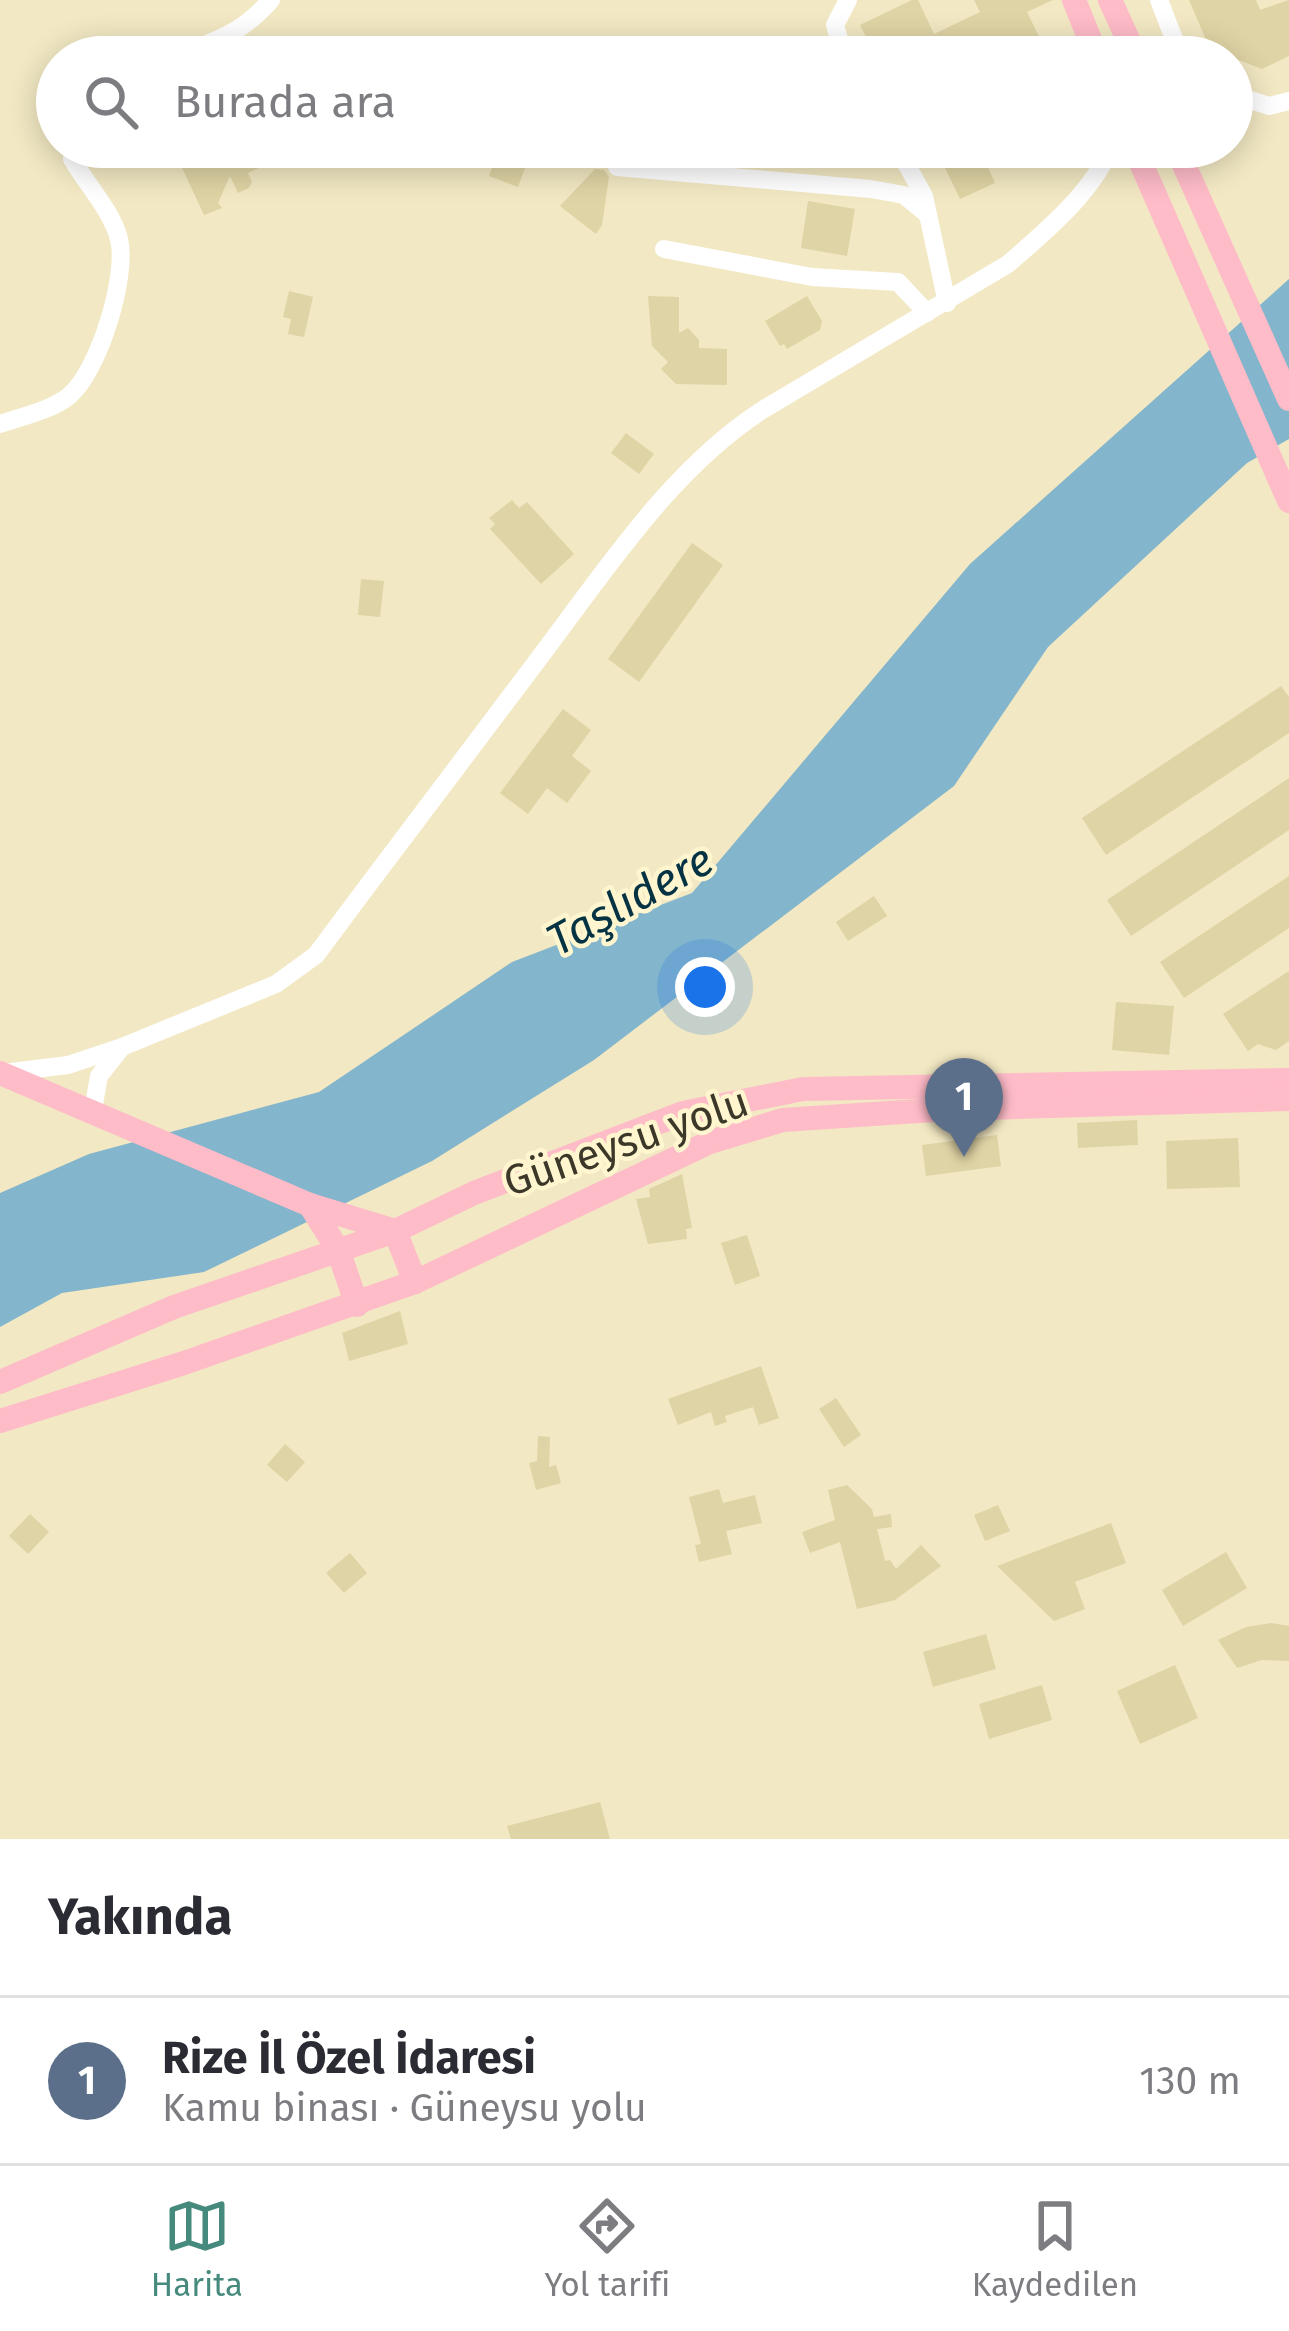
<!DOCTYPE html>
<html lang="tr">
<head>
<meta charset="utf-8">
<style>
	body { margin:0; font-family:"Fira Sans",sans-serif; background:#f2f2f3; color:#2b2b33 }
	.you { position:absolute; left:705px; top:987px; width:42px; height:42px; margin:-30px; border:9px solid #fff; border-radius:50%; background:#1a73e8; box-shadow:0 0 0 18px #1a73e833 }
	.badge { display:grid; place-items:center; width:78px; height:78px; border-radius:50%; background:#468a7e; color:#fff; font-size:39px; font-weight:700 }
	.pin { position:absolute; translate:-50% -99px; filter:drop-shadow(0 3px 6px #0008) }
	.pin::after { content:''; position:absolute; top:63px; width:42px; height:36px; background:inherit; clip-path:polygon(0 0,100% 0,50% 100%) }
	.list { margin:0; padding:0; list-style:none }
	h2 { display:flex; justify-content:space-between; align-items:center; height:156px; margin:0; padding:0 48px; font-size:51px }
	h2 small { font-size:39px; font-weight:400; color:#7c7c81 }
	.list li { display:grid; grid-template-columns:78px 1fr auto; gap:36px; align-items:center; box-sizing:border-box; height:168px; padding:0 48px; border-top:3px solid #e1e1e2 }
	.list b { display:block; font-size:45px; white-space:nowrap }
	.list p { margin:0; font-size:39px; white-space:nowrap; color:#7c7c81 }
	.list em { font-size:39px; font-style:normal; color:#7c7c81 }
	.icon { flex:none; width:66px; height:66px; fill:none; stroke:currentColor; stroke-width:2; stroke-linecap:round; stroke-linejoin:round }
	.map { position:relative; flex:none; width:1289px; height:1839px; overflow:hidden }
	.search { position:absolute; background:#fff; box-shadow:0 6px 30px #0003; left:36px; right:36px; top:36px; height:132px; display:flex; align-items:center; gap:30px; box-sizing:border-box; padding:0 42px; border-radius:66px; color:#7c7c81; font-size:45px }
	.sheet { height:324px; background:#fff }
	nav { display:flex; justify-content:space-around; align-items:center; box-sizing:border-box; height:168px; border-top:3px solid #e1e1e2; background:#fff; font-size:33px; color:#7c7c81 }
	nav a { display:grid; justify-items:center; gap:6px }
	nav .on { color:#468a7e }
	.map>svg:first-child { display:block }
</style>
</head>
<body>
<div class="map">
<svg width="1289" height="1839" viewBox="0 0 1289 1839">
	<rect width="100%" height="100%" fill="#f2e8c3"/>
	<path fill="#83b5cc" d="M1289,279v160l-42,24 -199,184 -94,139 -360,274 -162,101 -228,111 -142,21 -62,34v-134l89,-39 230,-62 193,-130 180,-69 278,-329z"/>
	<g fill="#dfd4a5">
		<path d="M912,0h6l16,34 46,-22 -6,-12h79l-26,12 22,45h-155l-9,-19 -15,7 -10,-20z"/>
		<path d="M1189,0h67l4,10 29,-10v56l-27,13 -52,-20z"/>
		<path d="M213,147h47l5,10 -7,3 5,6 -15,7 4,9 -3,6 -11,5 -8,-17 -12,27 4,5 -18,7 -28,-60 14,-7 28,10z"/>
		<path d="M500,147h33l-15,40 -29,-11z"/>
		<path d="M935,147h74l-25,12 11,24 -35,16z"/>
		<path d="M595,169l9,1 5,7 -7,48 -6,9 -36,-28z"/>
		<path d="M808,201l47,8 -8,47 -46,-8z"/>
		<path d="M289,291l24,6 -9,40 -16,-3 3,-15 -8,-2z"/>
		<path d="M648,296l31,1v36l9,-5 11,12v8l28,1v36l-51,-1 -15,-15 7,-7 -16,-16z"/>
		<path d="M807,296l15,25 -2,9 -33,19 -3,-5 -4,2 -15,-25z"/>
		<path d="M626,433l28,21 -15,20 -28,-21z"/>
		<path d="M512,500l7,8 8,-6 47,52 -33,30 -51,-55 5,-5 -6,-6z"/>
		<path d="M692,543l31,22 -84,117 -31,-23z"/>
		<path d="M361,579l23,2 -4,36 -22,-2z"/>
		<path d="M1281,686l8,11v36l-183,122 -24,-37z"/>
		<path d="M563,709l28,21 -19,26 19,15 -24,32 -20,-15 -19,26 -28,-21z"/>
		<path d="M1289,778v52l-158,106 -24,-36z"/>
		<path d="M1289,876v52l-105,70 -24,-36z"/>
		<path d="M874,896l13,20 -39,25 -12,-19z"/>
		<path d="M1289,971v70l-13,9 -18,-6 -10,7 -25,-37z"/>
		<path d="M1116,1002l58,4 -5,49 -57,-5z"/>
		<path d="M1137,1120l1,25 -60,3 -1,-25z"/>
		<path d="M997,1135l4,31 -75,10 -4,-31z"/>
		<path d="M1238,1138l2,49 -73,2 -1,-48z"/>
		<path d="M682,1174l10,54 -6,1 1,10 -39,5 -12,-45 14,-2 -1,-8z"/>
		<path d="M747,1235l13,41 -25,9 -14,-42z"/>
		<path d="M400,1311l8,33 -59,17 -7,-28z"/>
		<path d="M761,1366l18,52 -20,7 -6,-18 -28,9 2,6 -12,4 -4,-14 -33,13 -10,-26z"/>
		<path d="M836,1398l25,37 -17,12 -25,-38z"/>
		<path d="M538,1436l12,1 -1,30 7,-2 5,18 -25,7 -7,-27 8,-2z"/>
		<path d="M285,1444l20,18 -18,20 -20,-17z"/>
		<path d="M847,1485l25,24 2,8 17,-3 1,13 -15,2 8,32 5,-1 6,9 25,-24 20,21 -46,34 -38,9 -17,-67 -30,11 -8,-21 33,-12 -7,-30z"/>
		<path d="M719,1489l4,14 32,-8 7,28 -36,8 6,23 -33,8 -4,-17 6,-1 -12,-47z"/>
		<path d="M998,1505l12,26 -25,10 -11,-26z"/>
		<path d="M30,1514l19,18 -21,22 -19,-18z"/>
		<path d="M1111,1523l15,40 -51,19 10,27 -31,12 -57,-55z"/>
		<path d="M1226,1552l21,36 -64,38 -21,-36z"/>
		<path d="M350,1553l17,20 -23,20 -18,-20z"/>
		<path d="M1271,1623l18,3v35l-27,-1 -25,8 -19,-28 28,-13z"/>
		<path d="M986,1634l10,35 -63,18 -10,-35z"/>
		<path d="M1175,1665l23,53 -58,26 -23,-53z"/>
		<path d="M1042,1685l10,35 -63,19 -10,-35z"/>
		<path d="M600,1802l10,37h-99l-4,-13z"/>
	</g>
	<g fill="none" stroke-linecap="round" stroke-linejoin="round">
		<g stroke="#fff" stroke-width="18">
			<path d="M1159,0l22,57"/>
			<path d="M176,57c41,-18 64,-22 95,-57"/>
			<path d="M844,57l-9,-32 13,-25"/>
			<path d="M1232,94l37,12 20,-5"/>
			<path d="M897,147l27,49 23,107"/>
			<path d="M617,167l254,22 33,6 23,19"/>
			<path d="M664,249l148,28 86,5 29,31"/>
			<path d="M0,424c21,-7 52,-14 69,-28 30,-25 59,-120 50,-157 -7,-28 -32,-54 -47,-80l1,-12"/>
			<path d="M3,1073l65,-8 54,-18 154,-63 40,-29c75,-101 151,-201 227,-302 64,-85 131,-187 221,-244l244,-145c38,-33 84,-71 103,-117"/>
			<path d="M93,1110l6,-34 23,-29"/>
		</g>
		<g stroke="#febbc8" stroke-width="24">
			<path d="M1074,0l23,57"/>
			<path d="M1110,0l26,57"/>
			<path d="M1134,147l155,354"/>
			<path d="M1176,147l113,252"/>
			<path d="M0,1073l310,132 85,26 20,51"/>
			<path d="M310,1205l28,45 19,55"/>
			<path d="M0,1382l174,-75 221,-76 79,-38 209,-80 120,-24 486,-9"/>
			<path d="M0,1421l184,-58 231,-81 295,-140 73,-22 166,-11 340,-10"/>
		</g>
	</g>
	<g text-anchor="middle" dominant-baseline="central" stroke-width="9" stroke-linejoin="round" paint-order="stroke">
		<g font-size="42" fill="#3c3829" stroke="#fff6d0">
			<text transform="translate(626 1142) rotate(-19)">Güneysu yolu</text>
		</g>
		<g font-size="45" font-style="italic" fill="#053344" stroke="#fff6d0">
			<text transform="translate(630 900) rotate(-29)">Taşlıdere</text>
		</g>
	</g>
</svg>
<div class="you"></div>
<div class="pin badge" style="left:964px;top:1157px;background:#5c6f8a">1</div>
<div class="search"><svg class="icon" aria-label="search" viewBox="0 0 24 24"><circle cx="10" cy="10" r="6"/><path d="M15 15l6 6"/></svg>Burada ara</div>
</div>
<section class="sheet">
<h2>Yakında<small></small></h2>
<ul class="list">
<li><span class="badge" style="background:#5c6f8a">1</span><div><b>Rize İl Özel İdaresi</b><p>Kamu binası · Güneysu yolu</p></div><em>130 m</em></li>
</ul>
</section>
<nav>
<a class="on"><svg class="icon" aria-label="map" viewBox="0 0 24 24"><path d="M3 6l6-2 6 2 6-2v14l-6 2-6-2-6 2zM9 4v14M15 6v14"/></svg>Harita</a>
<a><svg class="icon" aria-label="directions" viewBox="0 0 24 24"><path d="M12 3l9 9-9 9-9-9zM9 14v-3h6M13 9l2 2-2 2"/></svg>Yol tarifi</a>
<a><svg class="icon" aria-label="saved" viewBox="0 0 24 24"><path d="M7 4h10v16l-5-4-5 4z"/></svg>Kaydedilen</a>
</nav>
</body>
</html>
